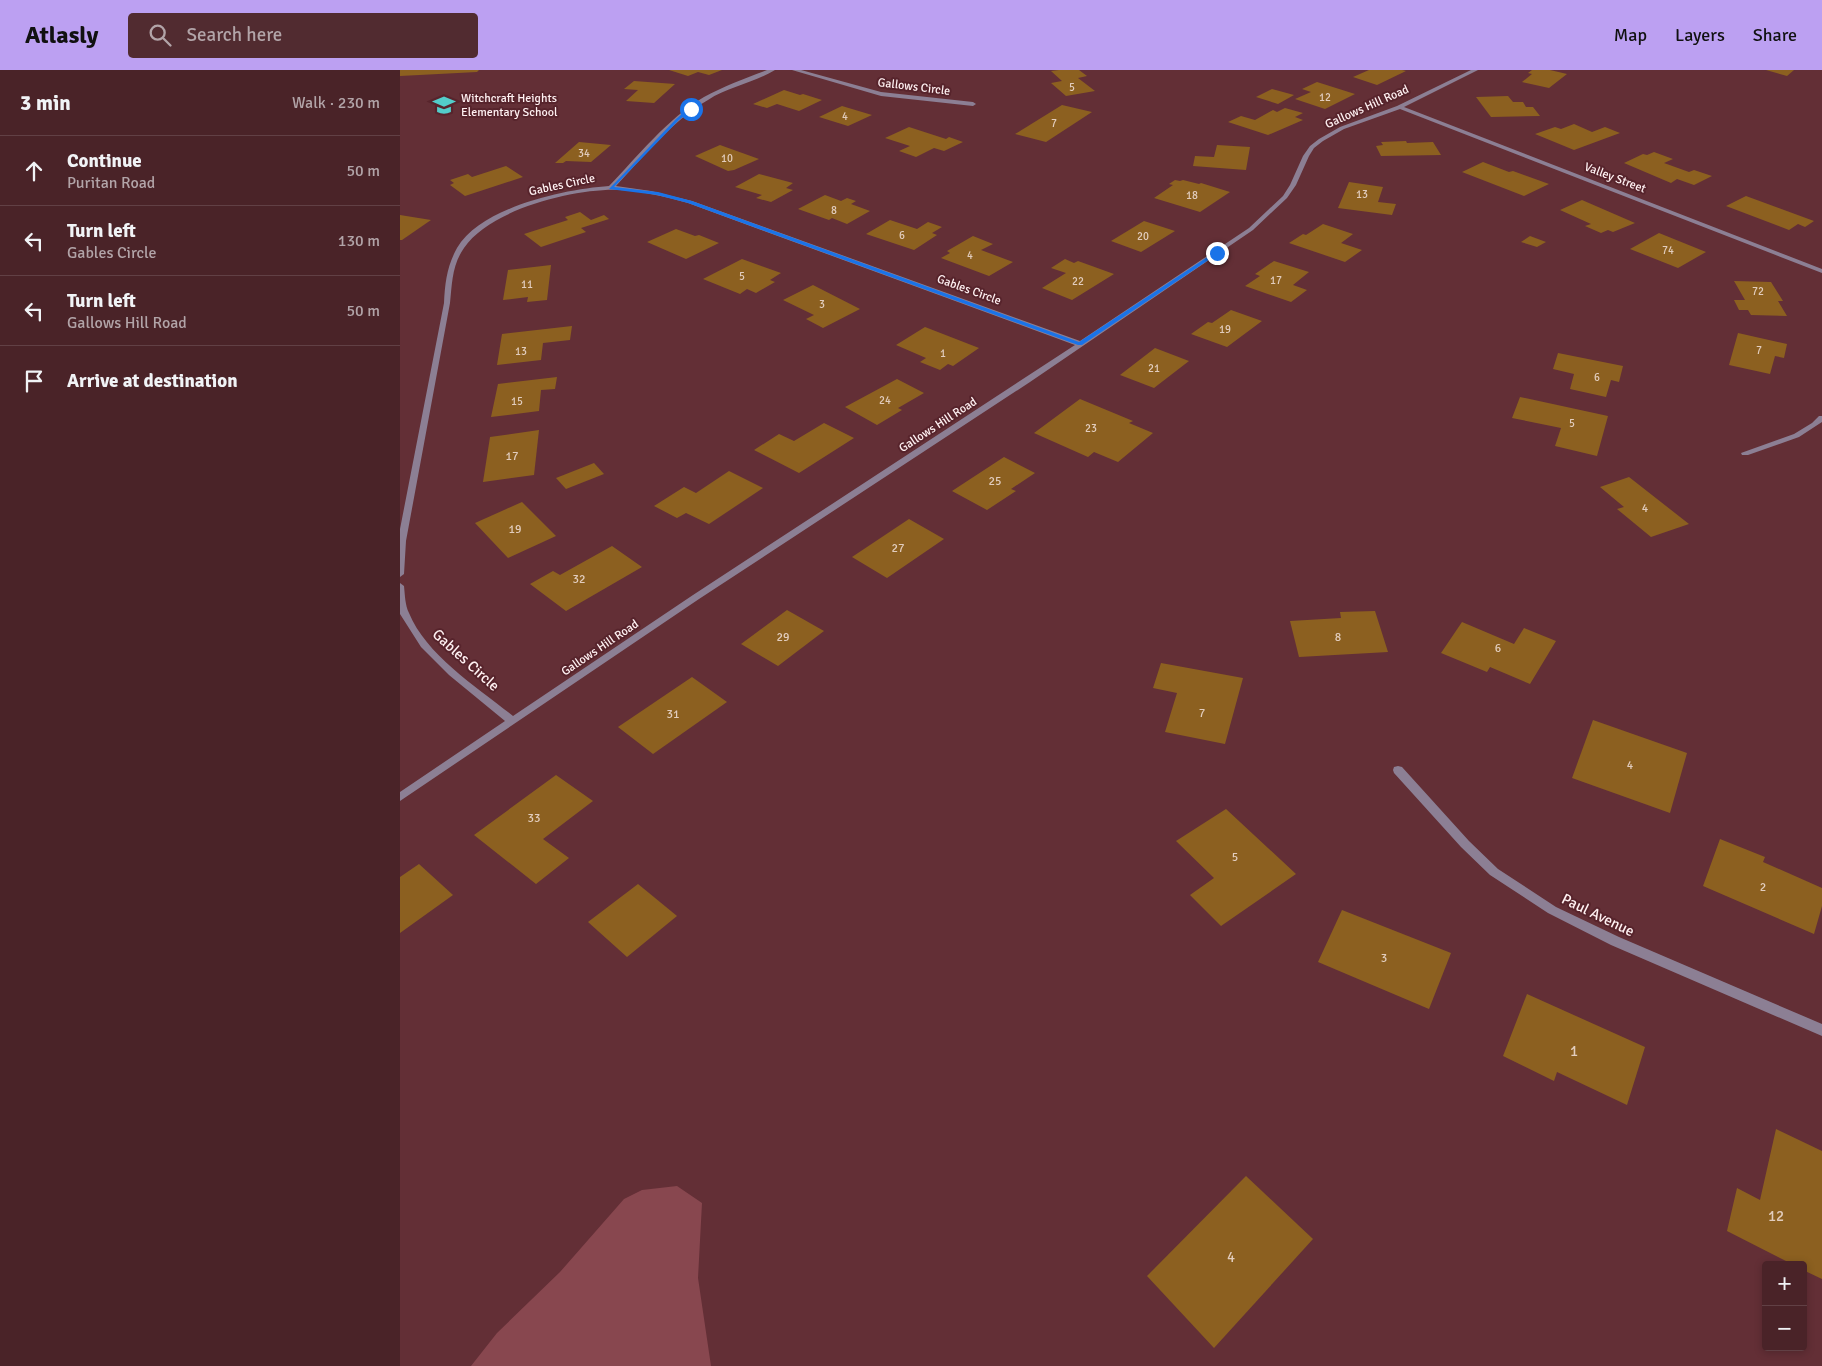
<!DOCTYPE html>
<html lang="en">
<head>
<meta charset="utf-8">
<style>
	body { margin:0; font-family:Signika,sans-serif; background:#512b30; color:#f1f3f6 }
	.controls { position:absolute; right:15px; bottom:15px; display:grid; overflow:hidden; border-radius:5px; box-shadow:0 2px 8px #0003 }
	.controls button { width:45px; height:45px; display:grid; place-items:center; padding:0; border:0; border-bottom:1px solid #614045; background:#4a2328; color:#f1f3f6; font:25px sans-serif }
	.stop { position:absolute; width:15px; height:15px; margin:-11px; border:4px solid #1a73e8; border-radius:50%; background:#fff }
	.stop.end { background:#1a73e8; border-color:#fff; box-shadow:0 1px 5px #0008 }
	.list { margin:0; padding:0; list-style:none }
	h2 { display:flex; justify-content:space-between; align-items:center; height:65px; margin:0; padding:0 20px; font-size:21px }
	h2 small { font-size:16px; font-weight:400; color:#b2a4a8 }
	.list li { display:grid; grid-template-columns:32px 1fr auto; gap:15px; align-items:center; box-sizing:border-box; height:70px; padding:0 20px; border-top:1px solid #614045 }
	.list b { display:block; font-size:19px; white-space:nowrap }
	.list p { margin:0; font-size:16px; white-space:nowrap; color:#b2a4a8 }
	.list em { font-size:16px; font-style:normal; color:#b2a4a8 }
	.icon { flex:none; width:28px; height:28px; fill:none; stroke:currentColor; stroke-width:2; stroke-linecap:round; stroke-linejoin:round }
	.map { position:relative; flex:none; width:1422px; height:1296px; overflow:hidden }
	header { display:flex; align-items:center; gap:30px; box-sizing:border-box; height:70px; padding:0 25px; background:#bca0f2; color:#111 }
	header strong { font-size:24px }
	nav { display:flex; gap:28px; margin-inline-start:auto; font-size:18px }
	.search { width:350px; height:45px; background:#512b30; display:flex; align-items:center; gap:12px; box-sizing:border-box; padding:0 18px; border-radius:5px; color:#b2a4a8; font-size:19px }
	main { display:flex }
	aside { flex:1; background:#4a2328 }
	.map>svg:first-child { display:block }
</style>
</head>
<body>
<header>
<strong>Atlasly</strong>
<div class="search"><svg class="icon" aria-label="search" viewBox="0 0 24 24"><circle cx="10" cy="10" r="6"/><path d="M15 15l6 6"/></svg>Search here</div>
<nav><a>Map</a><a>Layers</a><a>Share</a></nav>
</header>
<main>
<aside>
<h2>3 min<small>Walk · 230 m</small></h2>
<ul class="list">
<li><svg class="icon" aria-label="ahead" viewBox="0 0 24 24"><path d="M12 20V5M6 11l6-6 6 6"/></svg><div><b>Continue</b><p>Puritan Road</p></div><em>50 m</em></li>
<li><svg class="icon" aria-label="left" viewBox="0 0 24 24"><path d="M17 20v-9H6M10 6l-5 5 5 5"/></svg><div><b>Turn left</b><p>Gables Circle</p></div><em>130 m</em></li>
<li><svg class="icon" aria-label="left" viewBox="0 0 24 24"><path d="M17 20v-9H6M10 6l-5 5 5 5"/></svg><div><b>Turn left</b><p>Gallows Hill Road</p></div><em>50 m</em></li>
<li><svg class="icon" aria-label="arrive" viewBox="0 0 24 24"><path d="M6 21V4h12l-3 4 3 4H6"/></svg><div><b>Arrive at destination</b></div></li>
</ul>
</aside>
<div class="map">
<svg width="1422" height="1296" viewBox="0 0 1422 1296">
	<rect width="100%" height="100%" fill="#632f36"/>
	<path fill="#88474f" d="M277,1116l25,17 -4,75 13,88h-240l26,-33 63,-61 64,-73 18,-9z"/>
	<g fill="#8c6020">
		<path d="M0,0h79l-2,2 -77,4z"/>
		<path d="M269,0h53l-13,5 -11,-3 -10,4z"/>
		<path d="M659,0h20l8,6 -9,2 17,13 -29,5 -15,-13 11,-2 -11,-10z"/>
		<path d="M969,0h33l4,1 -29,14 -24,-8z"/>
		<path d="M1132,0h18l17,4 -18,14 -27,-6 10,-8 -4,-1z"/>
		<path d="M1366,0h28l-7,6z"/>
		<path d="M234,11l41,3 -21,19 -28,-2 12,-11 -14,-1z"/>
		<path d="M917,12l38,12 -30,15 -30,-10 16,-7 -9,-3z"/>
		<path d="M872,19l22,6 -16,9 -22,-7z"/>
		<path d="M384,20l16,5 3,-1 19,6 -23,11 -22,-7 -10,4 -14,-4z"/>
		<path d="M1108,26l5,6h10l3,5h7l7,9 -49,1 -15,-20z"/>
		<path d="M662,35l30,7 -46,30 -31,-8z"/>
		<path d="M442,36l30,9 -24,11 -29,-9z"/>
		<path d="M885,38l18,5 -8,4 8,3 -35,15 -40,-13 13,-6 14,4 18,-10 4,2z"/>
		<path d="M1174,54l18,8 13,-5 15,6 -46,17 -39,-16 20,-7 6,2z"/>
		<path d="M509,57l37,12 3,-2 14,5 -19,9 -10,-3 -18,9 -17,-6 11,-5 -25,-8z"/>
		<path d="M1006,71l1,2 26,-1 8,13 -60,1 -5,-10 7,-1 -2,-3z"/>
		<path d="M179,72l32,3 -20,17 -25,-1 -3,2h-8z"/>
		<path d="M320,75l39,14 -25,11 -6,1 -33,-15z"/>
		<path d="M817,75l33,2 -4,23 -53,-4 2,-10 19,1z"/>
		<path d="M1254,82l19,7 -9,4 25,9 5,-2 18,6 -18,9 -17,-6 -6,4 -47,-20 19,-9 4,1z"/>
		<path d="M1083,92l26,10 4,-1 36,13 -25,12 -62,-24z"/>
		<path d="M106,96l17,11 -58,19 -15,-11 4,-2 -4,-3 18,-6 4,3z"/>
		<path d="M359,104l34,9 -7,5 7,2 -22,12 -15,-4 6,-3 -27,-8z"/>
		<path d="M775,110l5,1 3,-1 16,4 2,-1 29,9 -30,20 -46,-14 19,-13 -4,-1z"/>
		<path d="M949,112l34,5 -5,15 18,2 -4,11 -54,-7z"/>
		<path d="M425,125l16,6 6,-3 9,3 -5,3 19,7 -23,13 -15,-6 -3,2 -31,-11z"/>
		<path d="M1346,126l68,25 -9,6 -7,-3 -9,6 -63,-24z"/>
		<path d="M1182,130l53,23 -22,9 -5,-2 -7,3 -16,-7 6,-2 -31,-14z"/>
		<path d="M180,142l11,8 13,-5 5,4 -28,9 5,4 -45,15 -17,-13 44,-14 -3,-3z"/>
		<path d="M0,145l31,5 -29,20h-2z"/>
		<path d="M490,150l27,9 11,-7 14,5 -10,6 5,2 -23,15 -48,-16z"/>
		<path d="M744,151l31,10 -34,21 -30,-11z"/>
		<path d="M923,154l30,10 -12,9 21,7 -17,12 -56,-19 14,-9 3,1z"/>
		<path d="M276,159l19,7 4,-1 20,8 -33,16 -39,-17z"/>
		<path d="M1259,163l47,19 -28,16 -48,-19z"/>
		<path d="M573,166l20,8 -12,6 32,12 -24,14 -48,-18 9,-5 -3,-2z"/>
		<path d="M1130,166l16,6 -9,5 -16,-5z"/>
		<path d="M342,189l39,14 -11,7 5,2 -19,11 -9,-4 -7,5 -37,-15z"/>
		<path d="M665,189l9,4 4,-2 36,13 -42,26 -30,-12 24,-15 -15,-5z"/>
		<path d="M874,191l35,11 -16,13 14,5 -16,12 -46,-16 15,-10 -5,-2z"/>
		<path d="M151,195l-4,35 -20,2 1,-5 -25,3 5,-30z"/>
		<path d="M1334,211l37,1 12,19h-5l9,15 -36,-1 -3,-5h-9l-5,-10h11z"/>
		<path d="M413,215l47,24 -37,19 -17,-9 8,-4 -31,-15z"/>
		<path d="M831,240l31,11 -35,26 -36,-13 17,-12 4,1z"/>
		<path d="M172,256l-2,14 -27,3 -2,17 -44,5 5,-31z"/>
		<path d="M525,257l54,21 -26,18 -5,-2 -8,6 -20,-8 6,-4 -30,-13z"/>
		<path d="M1338,263l49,11 -3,14 -9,-2 -5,18 -41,-9z"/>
		<path d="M755,278l34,13 -35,27 -34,-13z"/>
		<path d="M1158,283l65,13 -4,16 -8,-2 -5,17 -36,-8 4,-15 -21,-5z"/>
		<path d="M157,307l-2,12 -14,1 -2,21 -48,6 7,-33z"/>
		<path d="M497,309l27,14 -26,15 4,2 -25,15 -32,-18z"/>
		<path d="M1120,327l88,19 -11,40 -42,-10 6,-18 -49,-10z"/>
		<path d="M680,329l53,22 -4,2 24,10 -35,29 -24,-10 -6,5 -54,-24z"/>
		<path d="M424,353l30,15 -55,35 -45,-23 25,-16 15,7z"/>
		<path d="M139,360l-5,45 -51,7 7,-45z"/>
		<path d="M604,387l31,16 -24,16 5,2 -29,19 -35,-19z"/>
		<path d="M194,393l10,11 -38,15 -10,-11z"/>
		<path d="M329,401l34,17 -54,36 -23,-11 -9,5 -23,-12 30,-19 12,6z"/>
		<path d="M1229,407l60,47 -38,13 -34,-28 7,-2 -24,-20z"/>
		<path d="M122,432l34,34 -48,22 -33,-35z"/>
		<path d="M509,449l35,20 -57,39 -35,-21z"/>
		<path d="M212,476l30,21 -76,44 -36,-27 23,-13 7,4z"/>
		<path d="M387,540l37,21 -46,35 -37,-22z"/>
		<path d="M975,541l13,41 -89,5 -9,-36 51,-3 -1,-6z"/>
		<path d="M1062,552l52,22 10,-16 32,13 -26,43 -40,-17 -3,5 -46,-19z"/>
		<path d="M761,593l82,15 -18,66 -60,-12 12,-39 -24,-5z"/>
		<path d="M292,607l35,25 -74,52 -35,-27z"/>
		<path d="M1193,650l94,33 -17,60 -98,-35z"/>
		<path d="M156,705l37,26 -50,38 26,19 -33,26 -62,-49z"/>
		<path d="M826,739l70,65 -75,52 -31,-31 24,-17 -38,-37z"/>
		<path d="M1320,769l45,18 -2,5 59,26v18l-8,28 -111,-48z"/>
		<path d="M19,794l34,31 -53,38v-56z"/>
		<path d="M238,814l39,32 -50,41 -39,-35z"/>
		<path d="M942,840l109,43 -22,56 -111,-47z"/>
		<path d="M1127,924l118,53 -18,58 -70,-33 -3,9 -51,-25z"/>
		<path d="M1376,1059l46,22v128l-19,-9v-5h-9l-67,-34 10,-43 23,12z"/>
		<path d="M846,1106l67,63 -99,109 -67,-72z"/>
	</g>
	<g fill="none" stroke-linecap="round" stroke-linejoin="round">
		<g fill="#8c7f94" fill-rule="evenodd">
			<path d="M367,0h8c-19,12 -47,17 -67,30 -36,21 -64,56 -92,86l35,5 41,10 388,140 169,-113 34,-32 7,-11 13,-29 7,-10 9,-7 21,-12 57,-21 74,-36h7l-74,37 418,162v4l-422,-164 -56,20 -21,12 -9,7 -5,8 -13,29 -9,13 -34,32 -223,152 -331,217 -299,202v-9l105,-71 -56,-46 -28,-28 -21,-33v-31l4,3c1,9 1,19 5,27 17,42 69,75 104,103l180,-121 382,-250 -387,-142c-22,-6 -45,-12 -68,-13 -44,-2 -130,19 -156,58 -12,17 -12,36 -14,55l-44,238 -2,33 -4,3v-48l44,-226c1,-20 3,-37 13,-55 24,-41 108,-59 152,-62 30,-31 58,-67 95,-89 20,-11 42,-19 63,-27z"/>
			<path d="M392,0h9l80,22 92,10 3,2 -3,2 -92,-10z"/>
			<path d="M1419,346h3v6l-23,15 -51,18h-6l-1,-2 53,-19 18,-11z"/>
			<path d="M998,696l4,1 67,74 29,28 58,38 63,30 203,87v12l-211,-91 -63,-32 -58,-38 -29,-28 -67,-74 -1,-3 1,-3z"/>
		</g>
	</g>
	<path fill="#1a73e8" d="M289,38l4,1 -14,11 -65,67 44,5 34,9 387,141 136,-90 4,1 -137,92h-4l-390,-142 -31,-8 -48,-6 67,-70z"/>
	<defs>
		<g id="school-bare" transform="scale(1.725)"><path d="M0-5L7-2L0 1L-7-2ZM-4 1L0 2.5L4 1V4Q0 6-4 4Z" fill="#53cdca" stroke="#57242c" stroke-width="2.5" paint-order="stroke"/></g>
	</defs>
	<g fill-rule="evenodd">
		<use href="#school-bare" x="44" y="35"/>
	</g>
	<g text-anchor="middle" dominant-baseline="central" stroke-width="4" stroke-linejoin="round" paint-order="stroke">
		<g font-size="11" fill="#e2cdbe">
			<text x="672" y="17">5</text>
			<text x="925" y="27">12</text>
			<text x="445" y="46">4</text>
			<text x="654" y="53">7</text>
			<text x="184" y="83">34</text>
			<text x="327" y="88">10</text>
			<text x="962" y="124">13</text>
			<text x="792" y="125">18</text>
			<text x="434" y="140">8</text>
			<text x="502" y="165">6</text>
			<text x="743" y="166">20</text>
			<text x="1268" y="180">74</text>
			<text x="570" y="185">4</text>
			<text x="342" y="206">5</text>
			<text x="876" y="210">17</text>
			<text x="678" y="211">22</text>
			<text x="127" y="214">11</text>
			<text x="1358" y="221">72</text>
			<text x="422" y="234">3</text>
			<text x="825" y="259">19</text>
			<text x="1359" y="280">7</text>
			<text x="121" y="281">13</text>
			<text x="543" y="283">1</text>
			<text x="754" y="298">21</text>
			<text x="1197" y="307">6</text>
			<text x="485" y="330">24</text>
			<text x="117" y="331">15</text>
			<text x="1172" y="353">5</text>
			<text x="691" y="358">23</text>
		</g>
		<g font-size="12" fill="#fff1f2" stroke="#57242c">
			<text transform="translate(514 17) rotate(7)">Gallows Circle</text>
			<text transform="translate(967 37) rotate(-24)">Gallows Hill Road</text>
			<text transform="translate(1215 108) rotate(21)">Valley Street</text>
			<text transform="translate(162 115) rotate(-12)">Gables Circle</text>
			<text transform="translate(569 220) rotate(20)">Gables Circle</text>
			<text transform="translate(538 355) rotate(-33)">Gallows Hill Road</text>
			<text transform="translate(200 578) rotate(-34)">Gallows Hill Road</text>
		</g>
		<g font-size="12" fill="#fff1f2" stroke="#57242c" text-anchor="start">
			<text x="61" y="28">Witchcraft Heights<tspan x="61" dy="14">Elementary School</tspan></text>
		</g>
		<g font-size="12" fill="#e2cdbe">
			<text x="112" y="386">17</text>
			<text x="595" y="411">25</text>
			<text x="1245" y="438">4</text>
			<text x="115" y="459">19</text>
			<text x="498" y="478">27</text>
			<text x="179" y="509">32</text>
			<text x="383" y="567">29</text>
			<text x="938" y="567">8</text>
			<text x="1098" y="578">6</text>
			<text x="802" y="643">7</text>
			<text x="273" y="644">31</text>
			<text x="1230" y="695">4</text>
			<text x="134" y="748">33</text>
			<text x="835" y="787">5</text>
			<text x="1363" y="817">2</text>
			<text x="984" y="888">3</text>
		</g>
		<g font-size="15" fill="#fff1f2" stroke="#57242c">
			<text transform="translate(66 590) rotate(42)">Gables Circle</text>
			<text transform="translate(1198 845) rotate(26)">Paul Avenue</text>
		</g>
		<g font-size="15" fill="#e2cdbe">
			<text x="1174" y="981">1</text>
			<text x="1376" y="1146">12</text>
			<text x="831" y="1187">4</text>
		</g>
	</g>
</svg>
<div class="controls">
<button>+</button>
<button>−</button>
</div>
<div class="stop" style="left:291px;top:39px"></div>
<div class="stop end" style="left:817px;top:183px"></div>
</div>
</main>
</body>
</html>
